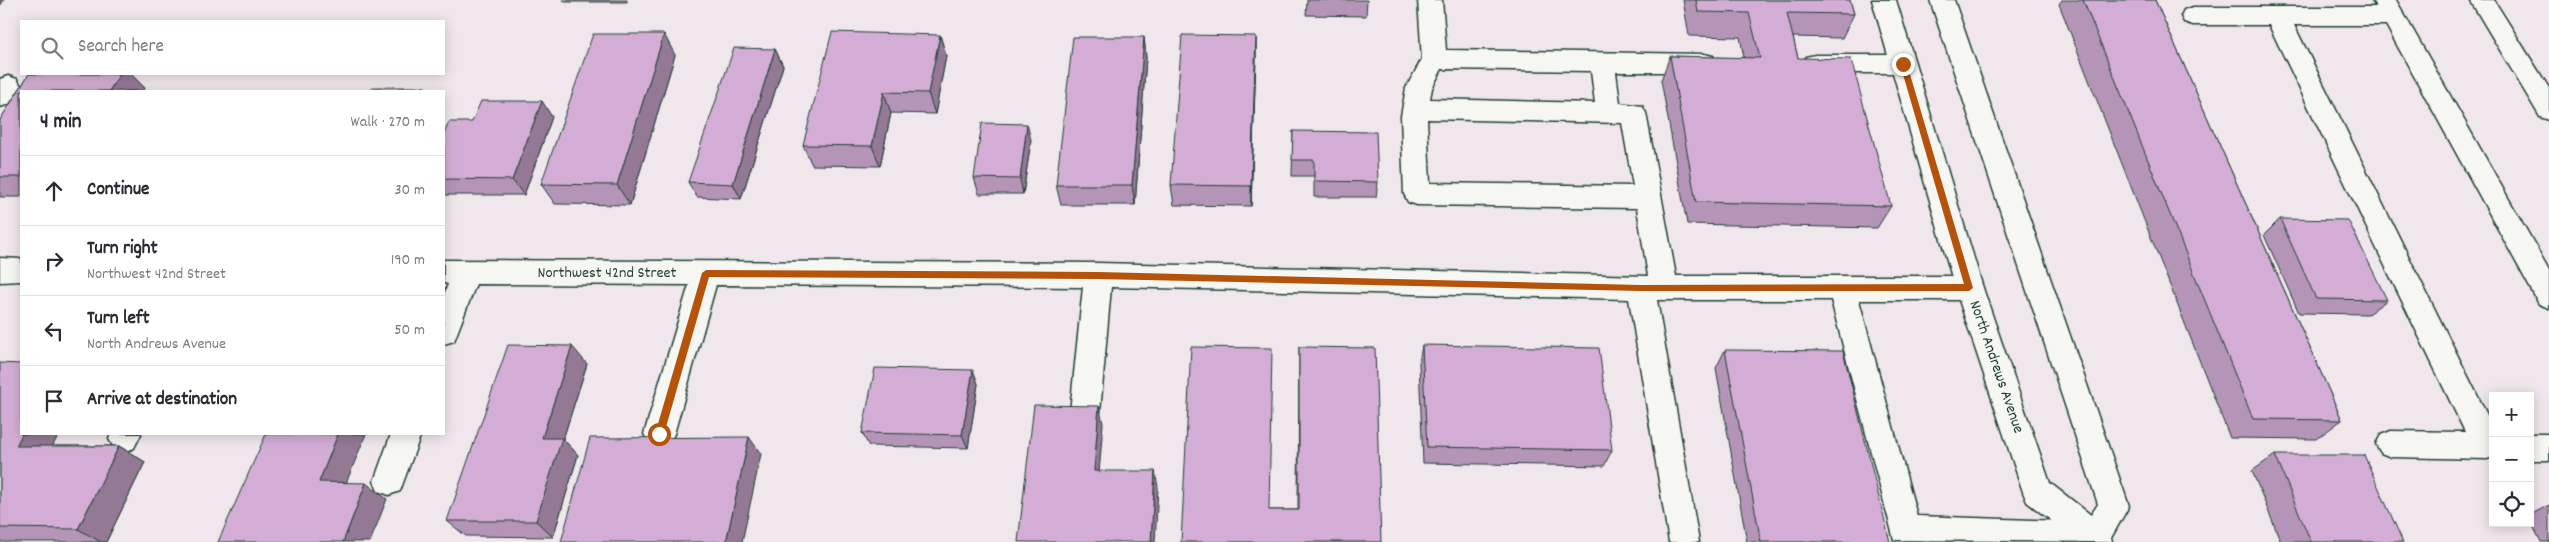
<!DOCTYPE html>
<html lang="en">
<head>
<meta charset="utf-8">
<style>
	body { margin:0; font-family:Dekko,sans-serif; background:#f7f7f7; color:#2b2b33 }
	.controls { position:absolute; right:15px; bottom:15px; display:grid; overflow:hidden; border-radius:0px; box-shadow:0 2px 12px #0003 }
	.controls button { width:45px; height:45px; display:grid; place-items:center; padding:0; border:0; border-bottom:1px solid #e1e1e2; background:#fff; color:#2b2b33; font:25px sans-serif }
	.stop { position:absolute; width:15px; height:15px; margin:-11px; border:4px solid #b45309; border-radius:50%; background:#fff }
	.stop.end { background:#b45309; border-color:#fff; box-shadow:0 1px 5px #0008 }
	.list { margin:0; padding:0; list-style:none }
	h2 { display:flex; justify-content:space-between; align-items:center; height:65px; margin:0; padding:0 20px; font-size:21px }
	h2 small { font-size:16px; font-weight:400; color:#7c7c81 }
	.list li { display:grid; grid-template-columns:32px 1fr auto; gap:15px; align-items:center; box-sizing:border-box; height:70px; padding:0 20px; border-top:1px solid #e1e1e2 }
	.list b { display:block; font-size:19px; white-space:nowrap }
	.list p { margin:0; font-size:16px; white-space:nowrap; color:#7c7c81 }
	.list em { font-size:16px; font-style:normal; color:#7c7c81 }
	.icon { flex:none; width:28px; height:28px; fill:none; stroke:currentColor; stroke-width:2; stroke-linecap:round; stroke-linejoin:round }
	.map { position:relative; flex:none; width:2549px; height:542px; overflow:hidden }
	.search { position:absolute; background:#fff; box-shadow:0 2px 12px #0003; left:20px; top:20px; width:425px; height:55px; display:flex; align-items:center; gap:12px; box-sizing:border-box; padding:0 18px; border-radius:0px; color:#7c7c81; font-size:19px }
	.panel { position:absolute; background:#fff; box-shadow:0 2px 12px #0003; left:20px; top:90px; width:425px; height:345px; border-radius:0px }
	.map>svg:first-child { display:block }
</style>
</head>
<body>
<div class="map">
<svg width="2549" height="542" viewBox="0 0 2549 542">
	<rect width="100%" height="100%" fill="#efe7ec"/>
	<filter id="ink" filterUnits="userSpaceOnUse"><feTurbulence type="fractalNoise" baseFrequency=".02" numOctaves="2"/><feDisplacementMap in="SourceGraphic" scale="10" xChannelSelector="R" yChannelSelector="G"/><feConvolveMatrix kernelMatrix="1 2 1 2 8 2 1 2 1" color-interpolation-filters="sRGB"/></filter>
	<g filter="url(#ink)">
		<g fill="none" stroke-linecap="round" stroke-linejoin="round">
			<g stroke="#1f3d34" stroke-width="3">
				<g id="minor">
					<path d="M1418,0h24l4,50 258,4 9,2 3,7 -3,7 -9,2h-88l4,31 22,3 4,7 30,163h293l10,4 4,8 -4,8 -10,4h-110l58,216 178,6 11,4 4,10 -2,6 -214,-2 -63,-240h-174l42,242h-30l-40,-243 -518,-12 -11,125 -5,9 -10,4 -10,-4 -5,-9 13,-125 -367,-2 -42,149 -5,9 -10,4 -10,-4 -5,-9 45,-149 -213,-1 -22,57 -10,3v-49l4,-11 -4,-1v-23l654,3 550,13 -11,-68 -220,-3 -9,-3 -4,-8 -3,-78 5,-28 16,-29zM1442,69l149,2 4,32 -165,-4 2,-11zM1427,119l195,4 11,63 -203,-3z"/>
					<path d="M2372,0h24l153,270v38l-10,-4 -153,-279h-92l199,402v30l-6,2 -96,-2 -10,-4 -5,-9 5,-9 10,-4 74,1 -196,-407h-76l-9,-3 -3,-6 3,-6 9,-3h183z"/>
					<path d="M2470,0h24l55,88v32l-9,-3z"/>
					<path d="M1815,55h88l9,2 3,7 -3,7 -9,2h-88l-9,-2 -3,-7 3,-7z"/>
					<path d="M8,76l9,3 4,7 -12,18 -9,3v-28z"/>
					<path d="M0,258l21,1v22l-21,1z"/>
					<path d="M111,434h30l-7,14 -10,4 -10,-4 -5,-9z"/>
					<path d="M391,434h30l-21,57 -11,4 -11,-4 -4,-10z"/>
					<rect x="2530" y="434" width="19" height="26"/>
				</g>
			</g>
			<g stroke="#1f3d34" stroke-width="3">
				<path id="major" d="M1872,0h24l87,288 67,195 41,32 7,-11 -168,-504h24l175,506 -18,32 1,4h-33l-52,-40 -4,-10 -68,-204z"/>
			</g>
			<use href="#minor" fill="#f6f6f2" fill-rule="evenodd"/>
			<use href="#major" fill="#f6f6f2" fill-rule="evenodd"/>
		</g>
		<g fill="#b595b7" stroke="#1f3d34">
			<path d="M563,0h64v2h-62z"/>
			<path d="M1307,0h60l-1,16 -60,-1z"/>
			<path d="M1683,0h167l4,14 -12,24 -49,-1 5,21 93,148 -14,22 -190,-4 -26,-144 9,-24 74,2 -4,-21 -51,-1z"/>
			<path d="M2062,0h93l187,420 -26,19 -86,-1 -171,-434z"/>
			<path d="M940,35l6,21 -11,58 -44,-1 -11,53 -68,-1 -9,-20z"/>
			<path d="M1256,36v21l-5,149 -77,-1 -3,-20z"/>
			<path d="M1144,37l2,21 -11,147h-74l-5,-20z"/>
			<path d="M775,49l8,17 -42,133 -44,-2 -9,-15z"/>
			<path d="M675,55l-45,150 -75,-1 -14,-20z"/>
			<path d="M29,74h102l14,14 -2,3h-122v106h-21v-77z"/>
			<path d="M552,117l-28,78h-80v-16l28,-57z"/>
			<path d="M1293,131l85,51 -2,15h-62v-21h-22z"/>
			<path d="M1031,140l-8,54h-44l-5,-16z"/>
			<path d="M2280,219l107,81 -19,14 -69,-1 -35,-78z"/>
			<path d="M1422,345l190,105 -8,16 -181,-3 -4,-100z"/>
			<path d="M1299,347l82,195h-200l89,-32h28z"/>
			<path d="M1725,350l165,192h-143l-31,-174z"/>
			<path d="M0,363l21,71h38l-7,12h67l26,16 -39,80h-106z"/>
			<path d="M587,364l-24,75 15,16 -25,82 -87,-1 -19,-15z"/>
			<path d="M973,370l5,14 -10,64 -99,-2 -7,-13z"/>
			<path d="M2275,455l128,87h-122l-29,-71z"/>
			<path d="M2549,505v37h-8l-11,-22v-5z"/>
		</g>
		<g fill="#947995" stroke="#1f3d34">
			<path d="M0,0h4l-4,6z"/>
			<path d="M664,34l11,21 -45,150 -13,-20z"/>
			<path d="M940,35l6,21 -11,58 -7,-21z"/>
			<path d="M1256,36v21l-5,149v-20z"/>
			<path d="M1144,37l2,21 -11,147 -3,-20z"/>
			<path d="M775,49l8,17 -42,133 -8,-15z"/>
			<path d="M120,74h11l14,14 -2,3h-34z"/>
			<path d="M425,87l3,4h-5z"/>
			<path d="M884,92l7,21 -11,53 -8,-20z"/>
			<path d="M542,101l10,16 -28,78 -12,-15z"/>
			<path d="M1027,124l4,16 -8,54 -3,-15z"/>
			<path d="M572,346l15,18 -24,75 15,16 -25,82 -17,-16 6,-83z"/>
			<path d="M973,370l5,14 -10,64 -6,-13z"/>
			<path d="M1099,406l4,17 -5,64 -4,-16z"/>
			<path d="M22,434h37l-15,28 -28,-16z"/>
			<path d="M338,434h28l-26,64 -21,-16z"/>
			<path d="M749,437l12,17 -19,88h-16z"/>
			<path d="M119,446l26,16 -39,80h-5l-23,-13z"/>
			<path d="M1155,471l3,16 -3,55h-4z"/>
			<path d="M366,483l21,16 -17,43h-27z"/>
		</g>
		<g fill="#d3add5" stroke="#1f3d34">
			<path d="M1696,0h154l4,14 -67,-1 11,45 53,1 40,147 -195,-4 -26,-146 90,2 -11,-45 -51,-1z"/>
			<path d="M2083,0h72l187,420 -89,-1z"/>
			<path d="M832,32l108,3 -12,58 -44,-1 -12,54 -69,-1z"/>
			<path d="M593,34h71l-47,151 -76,-1z"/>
			<path d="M1182,35l74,1 -5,150 -80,-1z"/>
			<path d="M1073,37h71l-12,148h-76z"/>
			<path d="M734,48l41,1 -42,135 -45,-2z"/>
			<path d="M29,74h91l-11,17h-88v86h-21v-57z"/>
			<path d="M373,87h52l-2,4h-52z"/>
			<path d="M481,101h61l-30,79 -68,-1v-45l5,-12h23z"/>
			<path d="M982,123l45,1 -7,55 -46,-1z"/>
			<path d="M1293,131l83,1 2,50 -64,-1v-21h-22z"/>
			<path d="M2280,219l68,1 39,80 -71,-1z"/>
			<path d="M508,345l64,1 -30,92h20l-26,83h-89z"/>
			<path d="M1422,345l177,3 13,102 -185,-3z"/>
			<path d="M1191,347l81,1 -3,162h30v-163l76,1 6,194h-200z"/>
			<path d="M1725,350l118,1 47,191h-129z"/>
			<path d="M0,363l21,1v70h1l-6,12h103l-41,83 -78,-1z"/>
			<path d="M875,368l98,2 -11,65 -100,-2z"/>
			<path d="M1034,405l65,1 -5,65h61l-4,71h-133z"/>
			<path d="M266,434h72l-19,48 47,1 -23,59h-125z"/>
			<path d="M749,437l-23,105h-165l29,-104z"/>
			<path d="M2275,455h89l39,87h-92z"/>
		</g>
	</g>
	<path fill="#b45309" d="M1903,61l4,3 66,224 -4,3h-328l-543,-12 -389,-2 -45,157 -5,4 -4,-4 47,-161 4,-3 392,2 543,13 323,-1 -64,-220z"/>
	<g text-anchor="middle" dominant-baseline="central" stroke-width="5" stroke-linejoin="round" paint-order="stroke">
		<g font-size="16" fill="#1f3d34" stroke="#f6f6f2">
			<text x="607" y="273">Northwest 42nd Street</text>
			<text transform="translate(1996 367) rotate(71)">North Andrews Avenue</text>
		</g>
	</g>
</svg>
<div class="controls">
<button>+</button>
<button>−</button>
<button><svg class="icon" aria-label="locate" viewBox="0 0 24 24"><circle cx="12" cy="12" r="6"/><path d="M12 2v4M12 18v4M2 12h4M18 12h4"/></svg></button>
</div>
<div class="stop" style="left:659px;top:434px"></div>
<div class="stop end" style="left:1903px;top:64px"></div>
<div class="search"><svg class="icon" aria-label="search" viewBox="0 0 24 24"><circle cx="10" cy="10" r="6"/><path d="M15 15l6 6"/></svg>Search here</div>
<section class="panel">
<h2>4 min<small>Walk · 270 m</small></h2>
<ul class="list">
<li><svg class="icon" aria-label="ahead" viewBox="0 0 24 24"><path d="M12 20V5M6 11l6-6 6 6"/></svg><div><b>Continue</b></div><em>30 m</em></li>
<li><svg class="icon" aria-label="right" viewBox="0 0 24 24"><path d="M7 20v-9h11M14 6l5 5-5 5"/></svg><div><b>Turn right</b><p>Northwest 42nd Street</p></div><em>190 m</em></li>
<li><svg class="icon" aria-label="left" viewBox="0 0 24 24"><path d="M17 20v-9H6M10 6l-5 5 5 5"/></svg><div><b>Turn left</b><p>North Andrews Avenue</p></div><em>50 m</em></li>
<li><svg class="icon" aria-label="arrive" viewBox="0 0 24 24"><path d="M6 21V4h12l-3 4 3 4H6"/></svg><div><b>Arrive at destination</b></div></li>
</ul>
</section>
</div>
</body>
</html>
